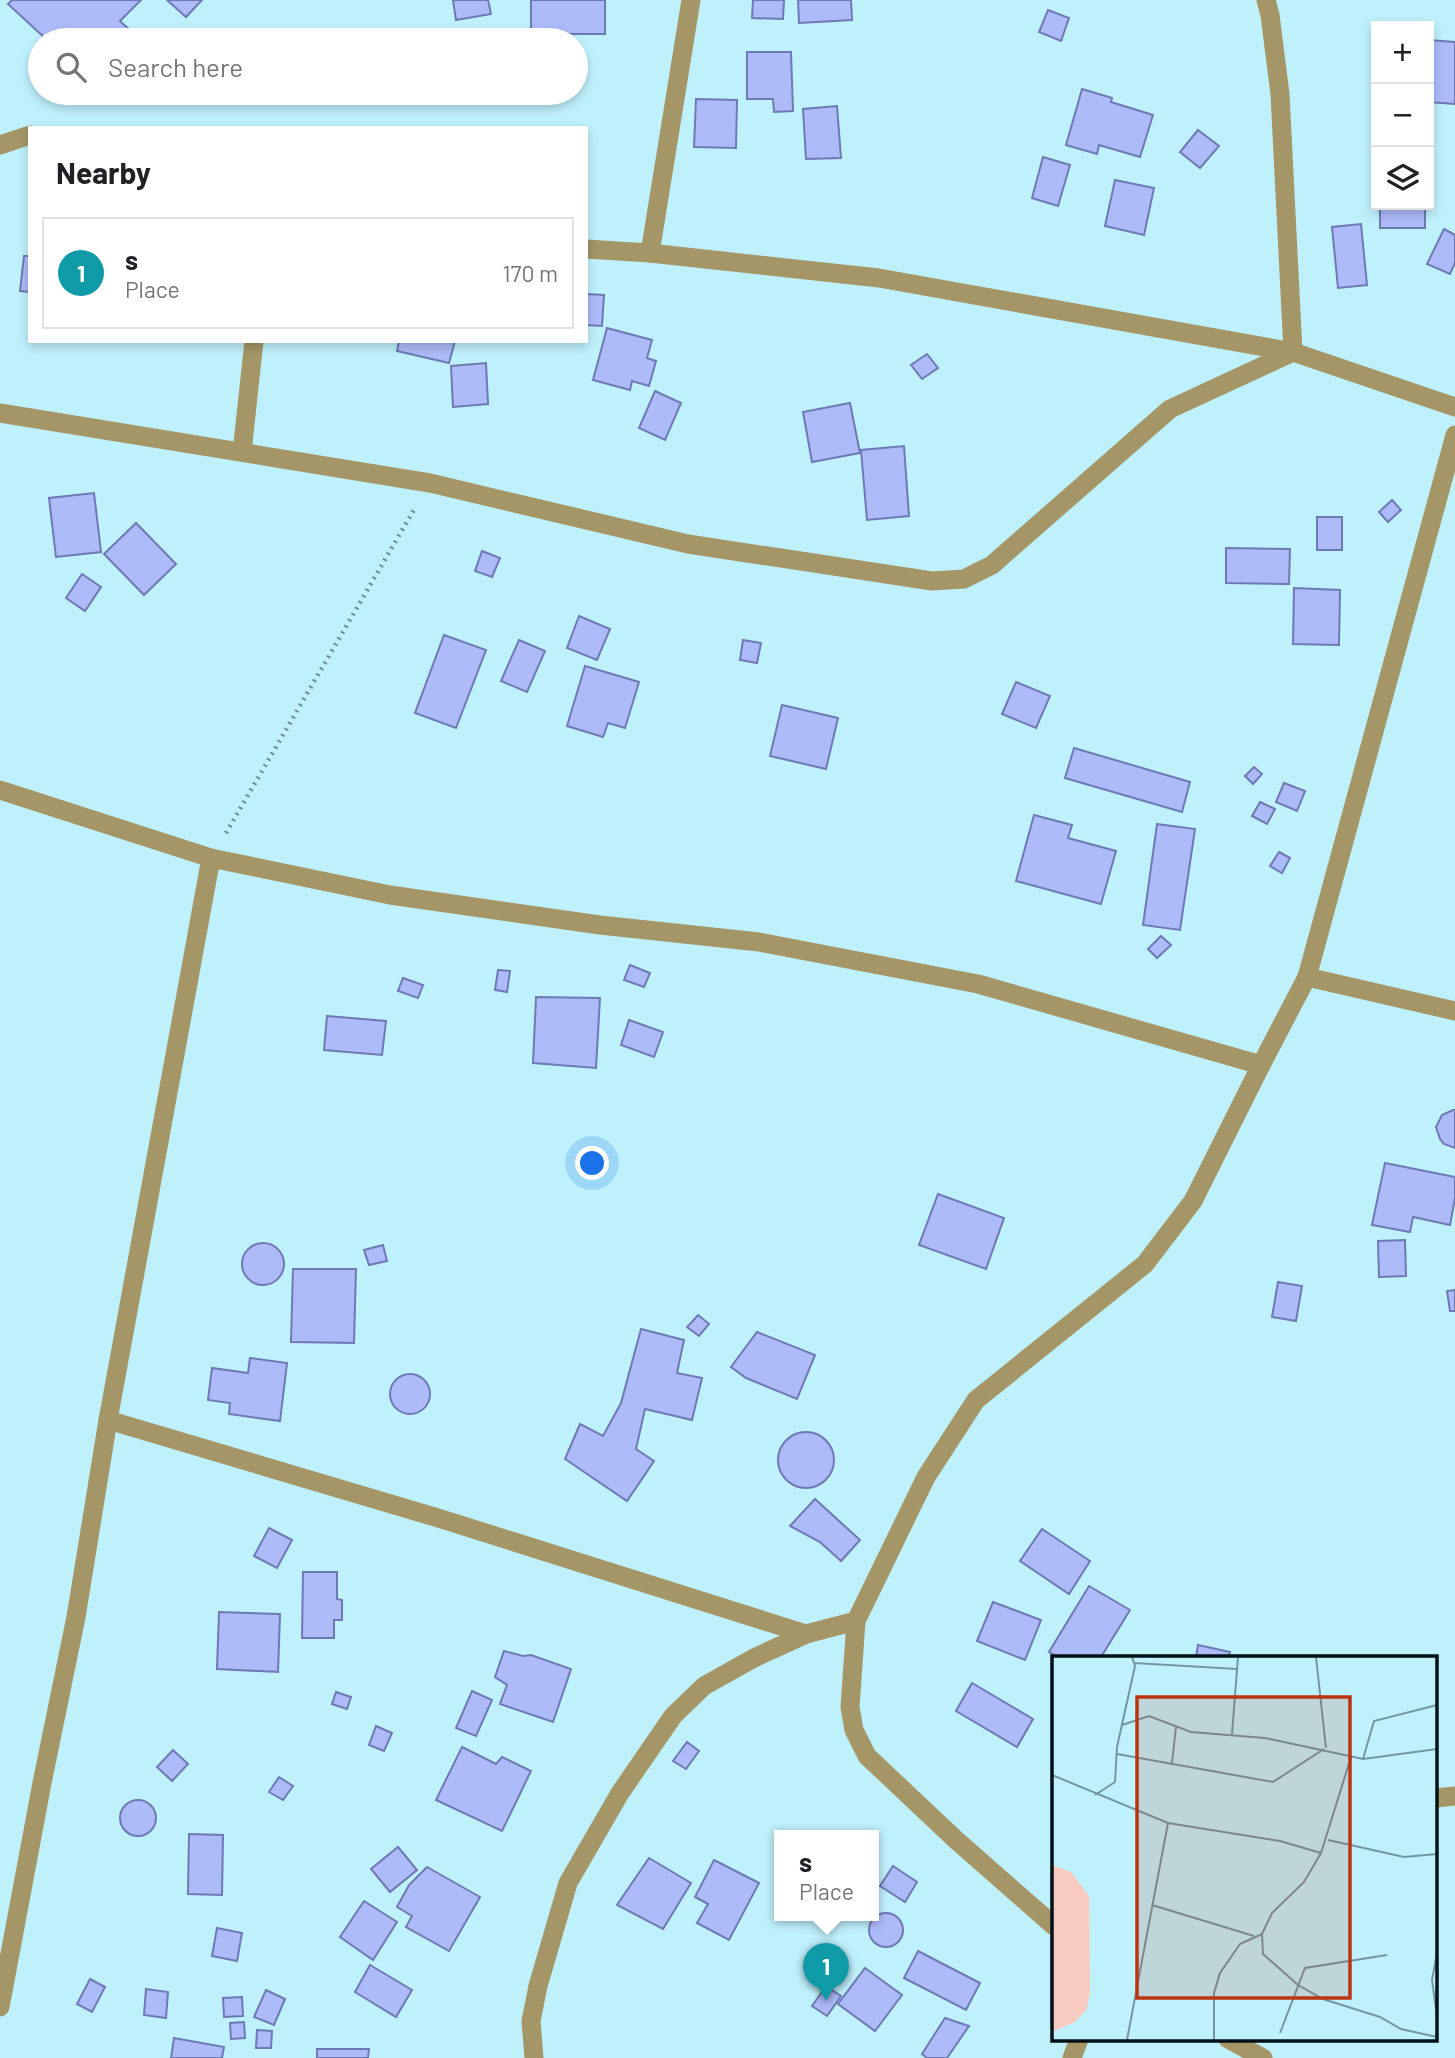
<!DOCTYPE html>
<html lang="en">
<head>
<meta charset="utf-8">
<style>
	body { margin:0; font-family:Barlow,sans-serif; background:#f6f6f6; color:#202124 }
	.controls { position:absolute; right:21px; top:21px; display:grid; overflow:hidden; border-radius:0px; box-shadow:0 4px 10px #0003 }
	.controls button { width:63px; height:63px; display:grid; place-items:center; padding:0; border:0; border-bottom:2px solid #e0e0e0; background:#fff; color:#202124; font:35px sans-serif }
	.you { position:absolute; left:593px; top:1164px; width:24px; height:24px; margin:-18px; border:5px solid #fff; border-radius:50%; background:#1a73e8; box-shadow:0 0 0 10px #1a73e833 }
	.badge { display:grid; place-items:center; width:46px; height:46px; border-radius:50%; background:#0b8043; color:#fff; font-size:23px; font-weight:700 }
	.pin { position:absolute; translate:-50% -58px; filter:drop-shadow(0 2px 4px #0008) }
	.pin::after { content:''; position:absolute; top:37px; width:24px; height:21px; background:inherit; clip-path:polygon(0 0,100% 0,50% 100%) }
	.popup { position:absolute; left:774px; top:1830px; width:105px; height:91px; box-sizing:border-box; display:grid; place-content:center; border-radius:0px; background:#fff; filter:drop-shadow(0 2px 5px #0005); font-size:23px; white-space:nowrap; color:#757577 }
	.popup b { font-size:26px; color:#202124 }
	.popup::after { content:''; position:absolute; left:50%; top:100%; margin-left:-14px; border:14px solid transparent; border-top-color:#fff }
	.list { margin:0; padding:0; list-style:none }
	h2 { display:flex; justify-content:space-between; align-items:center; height:91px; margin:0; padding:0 28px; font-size:30px }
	h2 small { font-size:23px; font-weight:400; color:#757577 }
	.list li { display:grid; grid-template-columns:46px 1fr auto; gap:21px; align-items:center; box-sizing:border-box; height:112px; margin:0 14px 14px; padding:0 14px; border:2px solid #e0e0e0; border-radius:0px }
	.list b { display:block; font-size:26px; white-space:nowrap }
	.list p { margin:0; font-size:23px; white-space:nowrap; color:#757577 }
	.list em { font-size:23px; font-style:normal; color:#757577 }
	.icon { flex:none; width:38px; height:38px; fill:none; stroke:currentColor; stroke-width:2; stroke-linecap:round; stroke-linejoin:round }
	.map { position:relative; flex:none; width:1455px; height:2058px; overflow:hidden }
	.search { position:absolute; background:#fff; box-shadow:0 4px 10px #0003; left:28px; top:28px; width:560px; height:77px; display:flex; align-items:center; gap:18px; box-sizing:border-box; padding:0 24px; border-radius:38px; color:#757577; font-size:26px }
	.panel { position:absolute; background:#fff; box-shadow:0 4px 10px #0003; left:28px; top:126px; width:560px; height:217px; border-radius:0px }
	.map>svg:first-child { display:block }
</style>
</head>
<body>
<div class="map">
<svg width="1455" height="2058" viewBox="0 0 1455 2058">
	<rect width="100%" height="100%" fill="#bff1fd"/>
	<g fill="#adbbf9" stroke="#6e7ab3" stroke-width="2">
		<path d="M12,0h129l-21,21 12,11 -8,8h-77l-39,-36z"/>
		<path d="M167,0h35l-16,17z"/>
		<path d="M453,0h35l3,14 -35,6z"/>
		<rect x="531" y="0" width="74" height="34"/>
		<path d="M753,0h31l-1,19 -31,-1z"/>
		<path d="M798,0h53l1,20 -53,3z"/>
		<path d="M1048,10l21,8 -8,23 -22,-9z"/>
		<path d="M1429,40l26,2v62l-26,-2z"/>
		<path d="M747,52h44l2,59 -19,1 -1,-13h-26z"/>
		<path d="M1082,89l30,9 -1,4 42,13 -13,42 -41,-12 -2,9 -31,-9z"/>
		<path d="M696,99l41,1 -1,48 -42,-1z"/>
		<path d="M837,106l4,52 -35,1 -3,-50z"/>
		<path d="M1198,130l21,16 -19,22 -20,-16z"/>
		<path d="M1043,157l27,8 -12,41 -26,-8z"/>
		<path d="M1115,180l39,8 -10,47 -39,-9z"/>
		<rect x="1380" y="205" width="45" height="23"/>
		<path d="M1361,224l6,61 -29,3 -6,-61z"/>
		<path d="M1444,229l11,6v28l-5,11 -23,-10z"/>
		<path d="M24,256h6v36l-10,-1z"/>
		<path d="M586,294l18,1 -2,31 -16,-1z"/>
		<path d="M607,328l45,12 -5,18 9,3 -7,25 -17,-5 -2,9 -37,-10z"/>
		<path d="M399,341h56l-6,22 -52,-12z"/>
		<path d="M927,354l11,14 -16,11 -11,-14z"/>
		<path d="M486,363l2,41 -35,3 -2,-41z"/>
		<path d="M655,391l26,12 -16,37 -26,-12z"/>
		<path d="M850,403l10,50 -48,9 -9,-50z"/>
		<path d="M904,446l5,70 -42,4 -6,-70z"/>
		<path d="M94,493l7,59 -45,5 -7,-59z"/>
		<path d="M1392,500l9,10 -13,12 -9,-10z"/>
		<rect x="1317" y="517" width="25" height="33"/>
		<path d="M136,523l40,41 -32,31 -40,-41z"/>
		<path d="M1226,548l64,1 -1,35 -63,-1z"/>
		<path d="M482,551l18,7 -8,19 -17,-6z"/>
		<path d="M82,574l19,13 -16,24 -19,-13z"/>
		<path d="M1294,588l46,2 -1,55 -46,-1z"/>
		<path d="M579,616l31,13 -13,31 -30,-12z"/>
		<path d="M444,635l42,15 -30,78 -41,-15z"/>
		<path d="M519,640l26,11 -18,41 -26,-11z"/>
		<path d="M743,640l18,3 -4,20 -17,-3z"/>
		<path d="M585,666l54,16 -14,46 -17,-5 -5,14 -36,-11z"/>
		<path d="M1016,682l34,14 -14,32 -34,-14z"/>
		<path d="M782,705l56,13 -12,51 -56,-13z"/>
		<path d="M1074,748l116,34 -8,30 -117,-34z"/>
		<path d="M1254,767l8,7 -9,10 -8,-8z"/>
		<path d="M1284,783l21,8 -8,20 -21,-9z"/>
		<path d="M1260,802l15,7 -8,15 -15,-8z"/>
		<path d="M1034,815l38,10 -4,13 48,13 -15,53 -85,-23z"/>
		<path d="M1157,824l38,5 -15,101 -37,-5z"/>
		<path d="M1279,852l11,6 -8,15 -12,-7z"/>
		<path d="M1161,936l10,9 -14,13 -9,-9z"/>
		<path d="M630,965l20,8 -6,14 -20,-7z"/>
		<path d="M498,970l12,1 -3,21 -12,-2z"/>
		<path d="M403,978l20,7 -5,13 -20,-7z"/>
		<path d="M536,997l64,1 -4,70 -63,-5z"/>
		<path d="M327,1016l59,5 -4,34 -58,-5z"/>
		<path d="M629,1020l34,12 -9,25 -33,-12z"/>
		<path d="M1453,1110h2v38l-11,-4 -4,-5 -4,-12 6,-12z"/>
		<path d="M1385,1163l70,14v21l-5,27 -37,-8 -3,15 -38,-7z"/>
		<path d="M938,1194l66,24 -18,51 -67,-24z"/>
		<path d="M1405,1240l1,36 -27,1 -1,-36z"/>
		<circle cx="263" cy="1264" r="21"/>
		<path d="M383,1245l4,16 -18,4 -5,-15z"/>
		<path d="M293,1269h63l-2,74 -63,-1z"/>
		<path d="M1278,1282l24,4 -6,35 -24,-4z"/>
		<path d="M1455,1290v21h-5l-3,-20z"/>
		<path d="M698,1315l11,9 -10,12 -12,-9z"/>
		<path d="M641,1329l43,11 -7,33 25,5 -10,42 -47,-11 -9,40 18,12 -27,40 -62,-42 15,-35 23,12 18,-33z"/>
		<path d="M757,1332l58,23 -18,44 -51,-21 -15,-11z"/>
		<path d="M250,1358l37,5 -7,58 -51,-7 1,-11 -22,-3 4,-32 36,5z"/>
		<circle cx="410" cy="1394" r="20"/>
		<circle cx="806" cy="1460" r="28"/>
		<path d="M815,1499l45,41 -19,21 -21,-19 -30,-16z"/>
		<path d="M269,1528l23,12 -15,28 -23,-12z"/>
		<path d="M1042,1529l48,32 -21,33 -49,-33z"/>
		<path d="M303,1572h34v27l5,1v20h-8v18h-32z"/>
		<path d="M1089,1586l41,24 -29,47h-43l-9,-5z"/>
		<path d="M993,1602l48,18 -16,40 -48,-19z"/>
		<path d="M219,1612l61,2 -2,58 -61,-3z"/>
		<path d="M1198,1645l32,7 -1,5h-33z"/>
		<path d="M504,1651l19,5 8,-1 40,14 -18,53 -53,-18 7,-19 -12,-8z"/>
		<path d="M972,1683l61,36 -16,28 -61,-36z"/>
		<path d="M472,1691l20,9 -16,36 -20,-8z"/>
		<path d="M336,1692l15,5 -4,12 -15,-5z"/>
		<path d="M376,1726l16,7 -8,18 -15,-6z"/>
		<path d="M687,1742l12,9 -13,18 -13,-8z"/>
		<path d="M462,1747l34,17 6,-7 29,14 -29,60 -66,-31z"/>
		<path d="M173,1750l15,14 -16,17 -15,-14z"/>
		<path d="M279,1777l14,9 -10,14 -14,-8z"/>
		<circle cx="138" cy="1818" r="18"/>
		<path d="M189,1834l34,1 -1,60 -34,-1z"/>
		<path d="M398,1847l19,23 -27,22 -19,-23z"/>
		<path d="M649,1858l42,25 -28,46 -46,-24z"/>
		<path d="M714,1860l45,23 -30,57 -32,-17 11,-19 -13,-7z"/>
		<path d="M893,1866l24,16 -12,20 -25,-16z"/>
		<path d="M427,1867l53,30 -31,54 -43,-24 6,-11 -15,-9 12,-22z"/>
		<path d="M364,1901l33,21 -24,38 -33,-23z"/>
		<circle cx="886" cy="1930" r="17"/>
		<path d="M217,1928l25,5 -5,28 -25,-5z"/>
		<path d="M918,1951l62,32 -14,27 -62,-32z"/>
		<path d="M370,1965l42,25 -16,27 -41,-25z"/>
		<path d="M865,1968l37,27 -27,36 -37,-27z"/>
		<path d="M90,1979l15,8 -13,25 -15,-8z"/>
		<path d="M826,1986l15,10 -14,20 -15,-10z"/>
		<path d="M146,1989l22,3 -2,26 -22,-3z"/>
		<path d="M266,1990l19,9 -11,26 -20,-8z"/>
		<path d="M242,1997l1,19 -19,1 -1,-19z"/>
		<path d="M945,2018l24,8 -22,32h-20l-5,-4z"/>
		<path d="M244,2022l1,16 -14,1 -1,-16z"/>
		<path d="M257,2030l15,1 -1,17h-15z"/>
		<path d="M174,2038l50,9 -2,11h-51z"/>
		<path d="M317,2049h52l-1,9h-51z"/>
	</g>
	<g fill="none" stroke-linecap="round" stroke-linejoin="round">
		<path stroke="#6b8f98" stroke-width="4.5" stroke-dasharray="2 5" stroke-linecap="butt" d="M226,833l189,-325"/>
		<g stroke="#a49666" stroke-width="19">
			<path d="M1266,0l4,15 10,79 13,258"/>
			<path d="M0,145l30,-10"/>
			<path d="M586,249l64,4 229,25 414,74 162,55"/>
			<path d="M650,253l41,-253"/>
			<path d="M0,413l430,70 258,61 244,37 32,-2 28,-14 178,-156 123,-57"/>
			<path d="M242,452l12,-111"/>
			<path d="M0,790l211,68 179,37 210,30 159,17 219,42 283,81 46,-88 148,-542"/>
			<path d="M1307,977l148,34"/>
			<path d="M108,1420l327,97 371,117"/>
			<path d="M1436,1798l19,-2"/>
			<path d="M1054,1926l-99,-87 -88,-83 -13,-26 -4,-23 6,-86 70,-144 50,-77 169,-136 48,-63 68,-136"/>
			<path d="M0,2007l42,-224 34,-166 32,-197 103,-562"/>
			<path d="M1228,2039l35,19"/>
			<path d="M534,2058l-3,-37 7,-35 30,-103 52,-90 53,-77 31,-30 50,-28 52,-24 50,-13"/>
			<path d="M1072,2058l7,-19"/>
		</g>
	</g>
	<g transform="translate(1052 1656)">
		<rect width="385" height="385" fill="#bff1fd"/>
		<path d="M0,209l19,7 18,24 1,96 -3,17 -12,13 -23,10z" fill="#f8cbc0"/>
		<path fill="none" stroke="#7397a1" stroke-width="2" d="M264,1l10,91M82,7l103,6M70,69l27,-9 42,16 74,6 98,21 74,-10M180,78l6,-77M65,98l156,28 51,-33M311,103l11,-38 63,-16M120,107l4,-36M0,119l116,48 112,18 41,12 30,-96M43,139l20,-13 2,-35 18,-81 -3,-9M276,184l76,17 33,-3M269,197l-17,29 -32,31 -10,21 1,20 35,31 25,14 57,18 21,12 36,8M100,249l102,31M385,297l-5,27 5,36M228,377l25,-65 82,-13M75,384l41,-217M162,384v-47l6,-20 20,-29 22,-10"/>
		<path fill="#be3311" fill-opacity="0.15" stroke="#be3311" stroke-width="3.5" d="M85,41h213v301h-213z"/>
		<rect width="385" height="385" fill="none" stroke="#001117" stroke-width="3.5"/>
	</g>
</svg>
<div class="controls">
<button>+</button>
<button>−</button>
<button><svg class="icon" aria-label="layers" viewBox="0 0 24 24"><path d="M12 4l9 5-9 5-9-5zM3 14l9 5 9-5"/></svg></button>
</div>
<div class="you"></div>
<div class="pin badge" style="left:826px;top:2001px;background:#0f9aa8">1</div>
<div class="popup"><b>s</b>Place</div>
<div class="search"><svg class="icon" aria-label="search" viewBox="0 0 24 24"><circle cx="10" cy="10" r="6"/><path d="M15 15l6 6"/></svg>Search here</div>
<section class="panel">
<h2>Nearby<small></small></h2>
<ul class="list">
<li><span class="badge" style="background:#0f9aa8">1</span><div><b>s</b><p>Place</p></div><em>170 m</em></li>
</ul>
</section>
</div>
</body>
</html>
